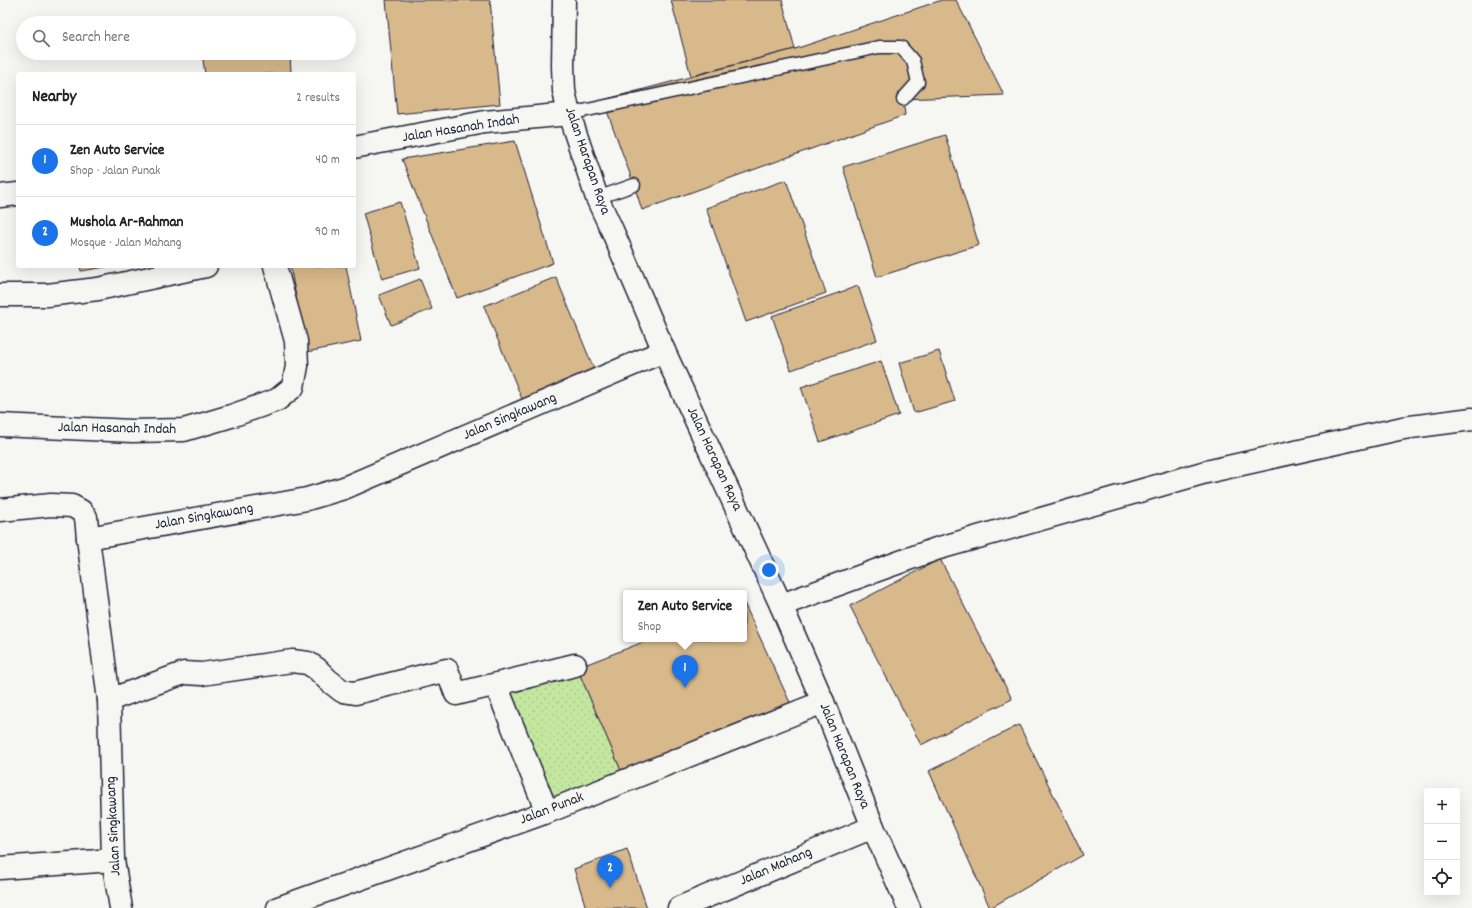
<!DOCTYPE html>
<html lang="en">
<head>
<meta charset="utf-8">
<style>
	body { margin:0; font-family:Dekko,sans-serif; background:#f2f2f2; color:#222 }
	.controls { position:absolute; right:12px; bottom:12px; display:grid; overflow:hidden; border-radius:4px; box-shadow:0 4px 16px #0002 }
	.controls button { width:36px; height:36px; display:grid; place-items:center; padding:0; border:0; border-bottom:1px solid #e0e0e0; background:#fff; color:#222; font:20px sans-serif }
	.you { position:absolute; left:769px; top:570px; width:14px; height:14px; margin:-10px; border:3px solid #fff; border-radius:50%; background:#1a73e8; box-shadow:0 0 0 6px #1a73e833 }
	.badge { display:grid; place-items:center; width:26px; height:26px; border-radius:50%; background:#1a73e8; color:#fff; font-size:13px; font-weight:700 }
	.pin { position:absolute; translate:-50% -33px; filter:drop-shadow(0 1px 2px #0008) }
	.pin::after { content:''; position:absolute; top:21px; width:14px; height:12px; background:inherit; clip-path:polygon(0 0,100% 0,50% 100%) }
	.popup { position:absolute; left:623px; top:590px; width:124px; height:52px; box-sizing:border-box; display:grid; place-content:center; border-radius:4px; background:#fff; filter:drop-shadow(0 1px 3px #0005); font-size:13px; white-space:nowrap; color:#767676 }
	.popup b { font-size:15px; color:#222 }
	.popup::after { content:''; position:absolute; left:50%; top:100%; margin-left:-8px; border:8px solid transparent; border-top-color:#fff }
	.list { margin:0; padding:0; list-style:none }
	h2 { display:flex; justify-content:space-between; align-items:center; height:52px; margin:0; padding:0 16px; font-size:17px }
	h2 small { font-size:13px; font-weight:400; color:#767676 }
	.list li { display:grid; grid-template-columns:26px 1fr auto; gap:12px; align-items:center; box-sizing:border-box; height:72px; padding:0 16px; border-top:1px solid #e0e0e0 }
	.list b { display:block; font-size:15px; white-space:nowrap }
	.list p { margin:0; font-size:13px; white-space:nowrap; color:#767676 }
	.list em { font-size:13px; font-style:normal; color:#767676 }
	.icon { flex:none; width:22px; height:22px; fill:none; stroke:currentColor; stroke-width:2; stroke-linecap:round; stroke-linejoin:round }
	.map { position:relative; flex:none; width:1472px; height:908px; overflow:hidden }
	.search { position:absolute; background:#fff; box-shadow:0 4px 16px #0002; left:16px; top:16px; width:340px; height:44px; display:flex; align-items:center; gap:10px; box-sizing:border-box; padding:0 14px; border-radius:22px; color:#767676; font-size:15px }
	.panel { position:absolute; background:#fff; box-shadow:0 4px 16px #0002; left:16px; top:72px; width:340px; height:196px; border-radius:4px }
	.map>svg:first-child { display:block }
</style>
</head>
<body>
<div class="map">
<svg width="1472" height="908" viewBox="0 0 1472 908">
	<defs>
		<pattern id="grass-dots" width="8" height="8" patternUnits="userSpaceOnUse"><rect width="8" height="8" fill="#c4e7a0"/><path d="M2 2h.1M6 6h.1" fill="none" stroke="#a8c68b" stroke-width="1.8" stroke-linecap="round"/></pattern>
	</defs>
	<rect width="100%" height="100%" fill="#f6f6f2"/>
	<filter id="ink" filterUnits="userSpaceOnUse"><feTurbulence type="fractalNoise" baseFrequency=".025" numOctaves="2"/><feDisplacementMap in="SourceGraphic" scale="8" xChannelSelector="R" yChannelSelector="G"/><feConvolveMatrix kernelMatrix="1 2 1 2 8 2 1 2 1" color-interpolation-filters="sRGB"/></filter>
	<g filter="url(#ink)">
		<path fill="url(#grass-dots)" stroke="#73846e" d="M577,668l46,107 -70,26 -42,-110z"/>
		<g fill="#d8b98c" stroke="#22223b">
			<path d="M386,0h104l10,104 -103,10z"/>
			<path d="M671,0h111l13,49 -104,27z"/>
			<path d="M942,0h14l48,95 -101,4 2,16 -263,95 -8,-25 -31,-85 192,-51z"/>
			<path d="M202,53h88l1,21h-86z"/>
			<path d="M945,135l34,110 -102,32 -34,-110z"/>
			<path d="M515,141l38,122 -96,35 -55,-139z"/>
			<path d="M786,180l40,113 -80,29 -40,-114z"/>
			<path d="M400,202l20,66 -38,11 -19,-66z"/>
			<path d="M80,266h32l-31,5z"/>
			<path d="M290,266h56l15,75 -54,11z"/>
			<path d="M556,277l40,97 -72,30 -40,-98z"/>
			<path d="M420,279l12,30 -41,16 -12,-30z"/>
			<path d="M858,286l19,54 -86,30 -19,-54z"/>
			<path d="M939,351l16,50 -41,12 -15,-50z"/>
			<path d="M881,361l18,54 -79,27 -19,-55z"/>
			<path d="M940,559l72,140 -91,46 -71,-139z"/>
			<path d="M744,603l49,106 -170,66 -46,-107 74,-29h93z"/>
			<path d="M1019,725l64,130 -93,53 -61,-137z"/>
			<path d="M627,849l20,59h-61l-12,-39z"/>
		</g>
		<g fill="none" stroke-linecap="round" stroke-linejoin="round">
			<g stroke="#22223b" stroke-width="15">
				<g id="lane">
					<path d="M569,114l310,-67h22l12,14 5,21 -15,17"/>
					<path d="M597,198l37,-13"/>
				</g>
			</g>
			<g stroke="#22223b" stroke-width="25">
				<g id="street">
					<path d="M354,147l131,-25 84,-8"/>
					<path d="M0,196l18,-2"/>
					<path d="M0,295h47l51,-6 108,-23"/>
					<path d="M0,425l132,6 52,-1 47,-14 46,-16 16,-13 4,-21 -1,-25 -21,-75"/>
					<path d="M0,510l51,-5 21,1 9,5 5,6 2,21"/>
					<path d="M781,605l155,-56 270,-77 197,-44 69,-9"/>
					<path d="M496,685l51,127"/>
					<path d="M109,700l75,-27 18,1 90,-13 16,2 9,6 11,11 14,11 13,2 92,-23 9,24 119,-29"/>
					<path d="M0,868l113,-8"/>
					<path d="M121,908l-8,-48 -4,-160 -21,-162 219,-39 37,-11 320,-137"/>
					<path d="M278,908l269,-96 276,-110"/>
					<path d="M679,908l194,-81"/>
				</g>
			</g>
			<g stroke="#22223b" stroke-width="25">
				<path id="primary" d="M564,0l-1,66 1,25 5,23 28,84 15,32 52,121 117,254 42,97 50,125 36,81"/>
			</g>
			<use href="#lane" stroke="#f6f6f2" stroke-width="12"/>
			<use href="#street" stroke="#f6f6f2" stroke-width="22"/>
			<use href="#primary" stroke="#f6f6f2" stroke-width="22"/>
		</g>
	</g>
	<g text-anchor="middle" dominant-baseline="central" stroke-width="3" stroke-linejoin="round" paint-order="stroke">
		<g font-size="15" fill="#22223b" stroke="#f6f6f2">
			<text transform="translate(461 129) rotate(-9)">Jalan Hasanah Indah</text>
			<text transform="translate(587 161) rotate(71)">Jalan Harapan Raya</text>
			<text transform="translate(510 417) rotate(-23)">Jalan Singkawang</text>
			<text transform="translate(117 429) rotate(1)">Jalan Hasanah Indah</text>
			<text transform="translate(714 459) rotate(65)">Jalan Harapan Raya</text>
			<text transform="translate(204 517) rotate(-10)">Jalan Singkawang</text>
			<text transform="translate(844 756) rotate(68)">Jalan Harapan Raya</text>
			<text transform="translate(552 809) rotate(-21)">Jalan Punak</text>
			<text transform="translate(114 826) rotate(-93)">Jalan Singkawang</text>
			<text transform="translate(776 867) rotate(-23)">Jalan Mahang</text>
		</g>
	</g>
</svg>
<div class="controls">
<button>+</button>
<button>−</button>
<button><svg class="icon" aria-label="locate" viewBox="0 0 24 24"><circle cx="12" cy="12" r="6"/><path d="M12 2v4M12 18v4M2 12h4M18 12h4"/></svg></button>
</div>
<div class="you"></div>
<div class="pin badge" style="left:685px;top:688px">1</div>
<div class="popup"><b>Zen Auto Service</b>Shop</div>
<div class="pin badge" style="left:610px;top:888px">2</div>
<div class="search"><svg class="icon" aria-label="search" viewBox="0 0 24 24"><circle cx="10" cy="10" r="6"/><path d="M15 15l6 6"/></svg>Search here</div>
<section class="panel">
<h2>Nearby<small>2 results</small></h2>
<ul class="list">
<li><span class="badge">1</span><div><b>Zen Auto Service</b><p>Shop · Jalan Punak</p></div><em>40 m</em></li>
<li><span class="badge">2</span><div><b>Mushola Ar-Rahman</b><p>Mosque · Jalan Mahang</p></div><em>90 m</em></li>
</ul>
</section>
</div>
</body>
</html>
